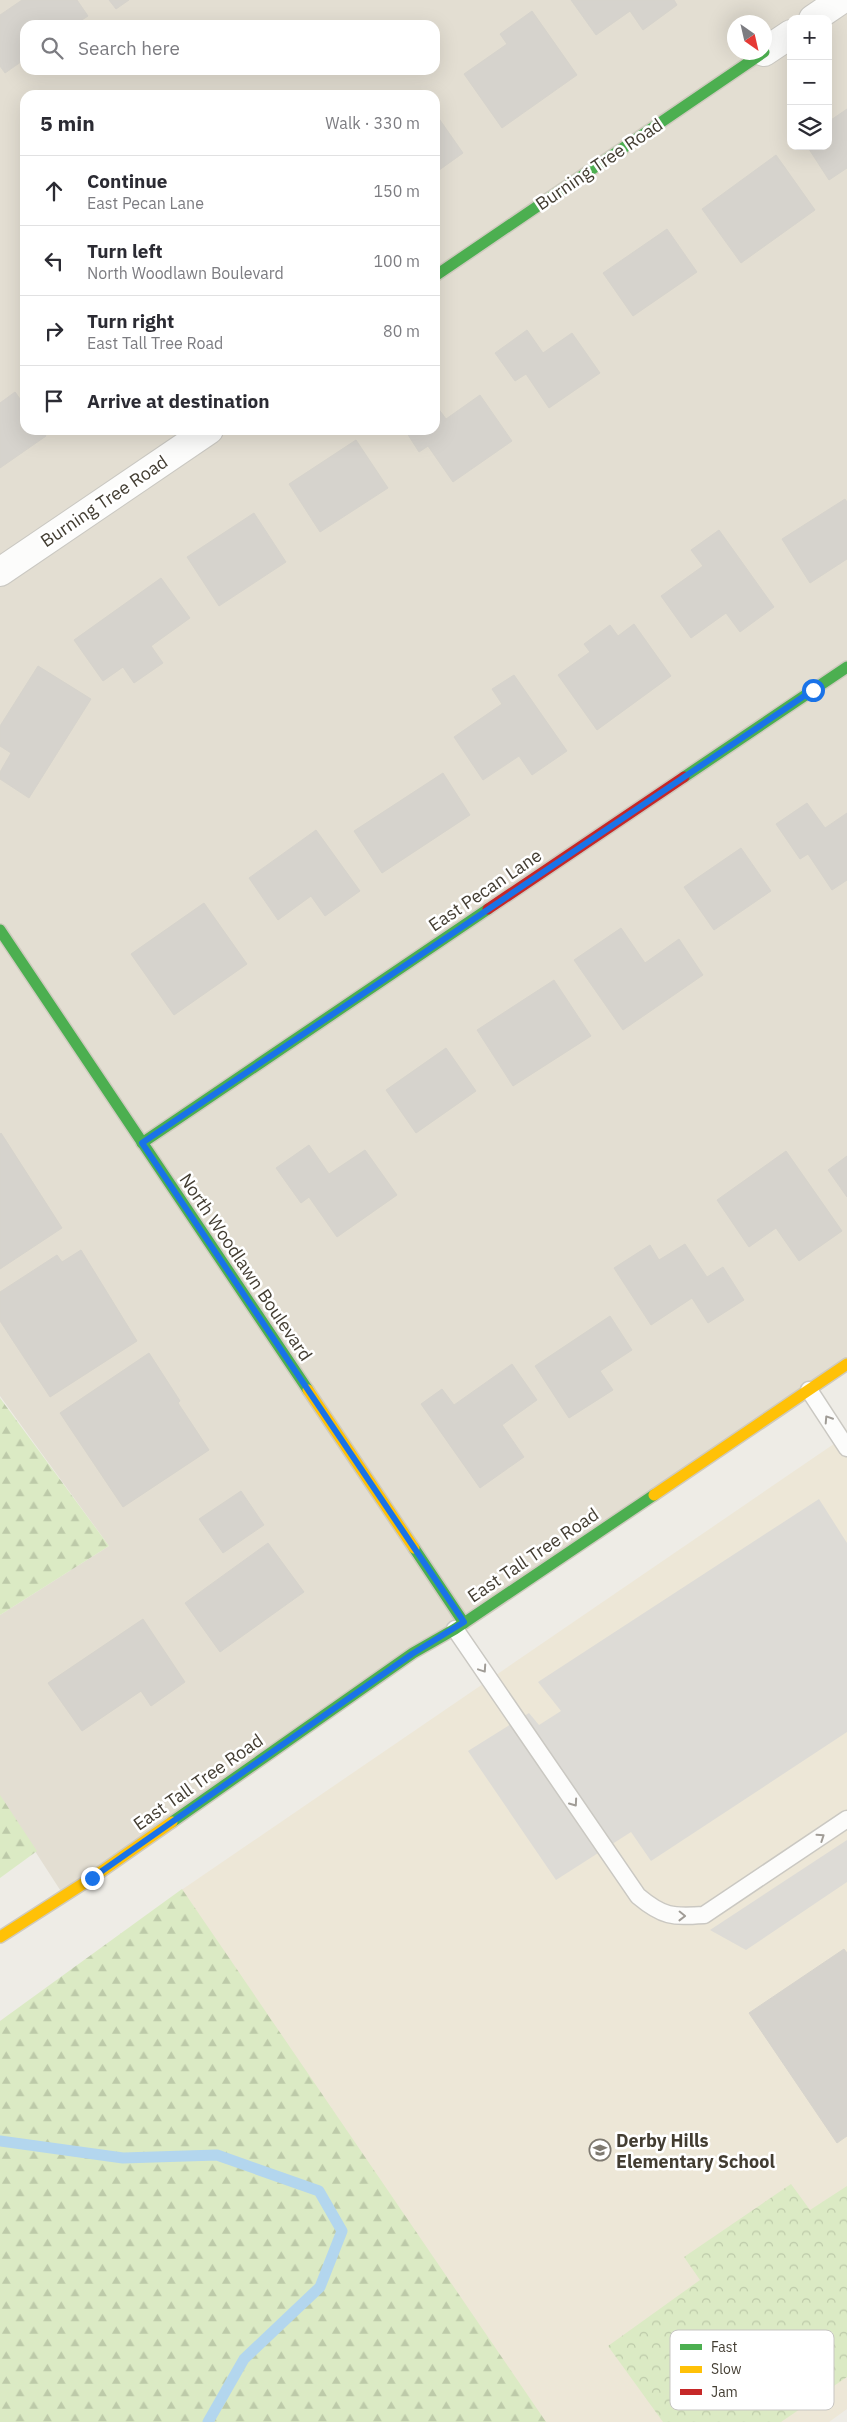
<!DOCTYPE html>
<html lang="en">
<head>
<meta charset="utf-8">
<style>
	body { margin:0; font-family:"IBM Plex Sans",sans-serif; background:#f2f2f3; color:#2b2b33 }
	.controls { position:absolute; right:15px; top:15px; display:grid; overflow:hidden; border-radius:10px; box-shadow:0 5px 20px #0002 }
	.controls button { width:45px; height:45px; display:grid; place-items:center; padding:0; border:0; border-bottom:1px solid #e1e1e2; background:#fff; color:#2b2b33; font:25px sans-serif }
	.compass { position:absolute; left:727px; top:15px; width:45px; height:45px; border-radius:50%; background:#fff; box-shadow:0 5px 20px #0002; rotate:146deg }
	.stop { position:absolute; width:15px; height:15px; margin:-11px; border:4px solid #1a73e8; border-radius:50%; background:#fff }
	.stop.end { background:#1a73e8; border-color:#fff; box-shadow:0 1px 5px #0008 }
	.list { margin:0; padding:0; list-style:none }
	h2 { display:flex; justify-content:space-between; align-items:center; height:65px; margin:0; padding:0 20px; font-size:21px }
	h2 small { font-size:16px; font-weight:400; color:#7c7c81 }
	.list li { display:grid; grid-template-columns:32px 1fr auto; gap:15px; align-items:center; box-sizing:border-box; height:70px; padding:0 20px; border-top:1px solid #e1e1e2 }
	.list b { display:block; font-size:19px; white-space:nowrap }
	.list p { margin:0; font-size:16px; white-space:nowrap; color:#7c7c81 }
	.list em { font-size:16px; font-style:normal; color:#7c7c81 }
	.icon { flex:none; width:28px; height:28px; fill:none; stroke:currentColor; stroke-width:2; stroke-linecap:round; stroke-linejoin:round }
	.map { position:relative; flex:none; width:847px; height:2422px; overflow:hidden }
	.search { position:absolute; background:#fff; box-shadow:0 5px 20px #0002; left:20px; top:20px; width:420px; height:55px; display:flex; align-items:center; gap:12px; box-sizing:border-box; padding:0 18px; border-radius:15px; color:#7c7c81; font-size:19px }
	.panel { position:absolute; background:#fff; box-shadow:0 5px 20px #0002; left:20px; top:90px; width:420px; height:345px; border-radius:15px }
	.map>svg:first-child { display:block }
</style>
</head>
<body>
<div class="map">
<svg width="847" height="2422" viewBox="0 0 847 2422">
	<defs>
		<pattern id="forest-firs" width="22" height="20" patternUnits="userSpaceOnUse" patternTransform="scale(1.25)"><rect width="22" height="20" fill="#dbeac4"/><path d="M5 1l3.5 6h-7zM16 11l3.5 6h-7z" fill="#bdcaa9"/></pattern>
		<pattern id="park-crowns" width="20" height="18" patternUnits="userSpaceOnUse" patternTransform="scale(1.25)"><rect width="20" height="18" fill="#dbeac4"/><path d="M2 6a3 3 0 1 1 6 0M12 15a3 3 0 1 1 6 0" fill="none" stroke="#bdcaa9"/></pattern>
	</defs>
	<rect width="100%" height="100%" fill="#eeece6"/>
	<path fill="#e3ded2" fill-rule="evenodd" d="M0,0h847v1365l-783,531 -64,-99v-182l109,-69 -109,-150zM791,19h37v127h-37zM734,22h30v30h-30zM25,25h410v45h-410zM25,95h410v335h-410z"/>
	<path fill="#ede7d7" d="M847,1435v974l-18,13h-295l-354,-531z"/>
	<g fill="url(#forest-firs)">
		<path d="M0,1398l109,148 -109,69z"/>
		<path d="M0,1795l37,56 -37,27z"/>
		<path d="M182,1889l364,533h-546v-401z"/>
	</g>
	<path fill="url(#park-crowns)" d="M791,2184l19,26 37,-24v191l-66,45h-118l-55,-76 92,-66 -16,-23z"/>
	<g fill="#dddbd6">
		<path d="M819,1499l28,44v189l-196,129 -20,-29 -75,48 -88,-129 61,-38 10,12 22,-14 -23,-29z"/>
		<path d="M847,1840v42l-101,68 -36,-20z"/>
	</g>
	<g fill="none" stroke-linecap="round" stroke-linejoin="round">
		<path stroke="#b3d6ee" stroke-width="11" d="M0,2141l123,17 94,-3 102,36 23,40 -22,56 -76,72 -36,63"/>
	</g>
	<g fill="#d6d3cd" stroke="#d6d3cc">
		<path d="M22,0h55l11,16 -14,9h-49v34l-20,14 -5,-7v-51z"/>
		<path d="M109,0h20l-13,9z"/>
		<path d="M571,0h103l3,5 -34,25 -13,-19 -34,24z"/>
		<path d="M532,11l45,64 -75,53 -38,-54 43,-30 -7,-10z"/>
		<path d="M847,109v59l-18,12 -22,-34h21v-24z"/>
		<path d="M435,113l28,40 -28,20z"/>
		<path d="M776,155l39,55 -74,53 -39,-54z"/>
		<path d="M667,229l30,43 -64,44 -30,-43z"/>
		<path d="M527,330l16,23 29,-20 28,40 -51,35 -23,-34 -11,7 -20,-28z"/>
		<path d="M15,392l10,14v24h17l4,6 -46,32v-65z"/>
		<path d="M480,395l32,46 -59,41 -25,-36 -9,6 -14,-22h30v-26l11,15z"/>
		<path d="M356,440l32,48 -68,44 -31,-48z"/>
		<path d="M845,499l2,3v57l-37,24 -28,-44z"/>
		<path d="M254,513l32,49 -67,44 -32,-49z"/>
		<path d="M719,530l55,77 -34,25 -14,-19 -35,25 -30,-42 42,-30 -12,-16z"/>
		<path d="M161,578l29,40 -39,28 12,17 -29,20 -11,-16 -20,14 -29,-41z"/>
		<path d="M634,624l37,52 -74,54 -39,-55 32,-23 -6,-8 26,-19 8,11z"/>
		<path d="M38,666l53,33 -62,99 -29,-19v-7l11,-19 -11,-7v-20z"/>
		<path d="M514,675l53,76 -35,24 -13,-19 -36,24 -29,-43 48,-33 -10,-15z"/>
		<path d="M443,773l27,42 -88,58 -28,-42z"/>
		<path d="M807,803l18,25 22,-15v67l-15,10 -24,-36 -8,5 -24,-35z"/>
		<path d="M316,830l44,61 -35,25 -14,-20 -33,24 -29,-42z"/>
		<path d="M741,848l30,43 -57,39 -30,-43z"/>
		<path d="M204,903l43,61 -73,51 -43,-61z"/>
		<path d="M621,928l24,35 34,-24 24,36 -80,55 -49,-70z"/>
		<path d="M554,980l37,56 -78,50 -36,-56z"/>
		<path d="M446,1048l30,43 -60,42 -30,-43z"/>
		<path d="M1,1133l61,95 -62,41v-135z"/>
		<path d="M309,1145l20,29 36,-24 32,45 -60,42 -28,-40 -8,6 -25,-35z"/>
		<path d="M786,1151l56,80 -43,30 -23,-33 -27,19 -32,-47z"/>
		<path d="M847,1156v41l-19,-27z"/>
		<path d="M685,1244l22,33 16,-10 21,33 -36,23 -16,-25 -41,27 -37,-57 36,-23 9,15z"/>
		<path d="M81,1250l56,91 -87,56 -50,-76v-29l57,-37 5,7z"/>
		<path d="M610,1316l22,34 -32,21 13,19 -44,28 -34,-52z"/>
		<path d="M149,1353l31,48 -2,2 31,47 -86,57 -63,-94z"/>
		<path d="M512,1364l25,36 -35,25 22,32 -44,31 -59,-84 21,-15 12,16z"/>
		<path d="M241,1491l23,34 -41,28 -24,-34z"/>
		<path d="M268,1543l36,49 -84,60 -35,-49z"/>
		<path d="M143,1619l42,63 -34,24 -10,-15 -59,40 -34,-48z"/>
		<path d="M844,1949l3,4v183l-10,7 -88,-130z"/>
	</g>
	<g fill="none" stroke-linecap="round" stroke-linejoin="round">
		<g stroke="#cac8c2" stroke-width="19">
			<g id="lane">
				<path d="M809,1390l38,58"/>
				<path d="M455,1629l183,267c25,21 34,21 66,19l143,-96"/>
			</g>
		</g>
		<g stroke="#cac8c2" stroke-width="30">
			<g id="street">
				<path d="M813,19l28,-19"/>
				<path d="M764,52l27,-18"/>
				<path d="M0,572l209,-142"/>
			</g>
		</g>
		<g stroke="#cfcabe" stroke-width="14">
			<g id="fast">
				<path d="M435,276l329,-224"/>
				<path d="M684,777l163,-110"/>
				<path d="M0,930l308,460"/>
				<path d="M142,1143l346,-234"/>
				<path d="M414,1548l50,75"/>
				<path d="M172,1822l241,-169 42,-24 199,-134"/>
			</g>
		</g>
		<g stroke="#cfcabe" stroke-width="14">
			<g id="slow">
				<path d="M308,1390l106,158"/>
				<path d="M654,1495l193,-131"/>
				<path d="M0,1937l92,-59 80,-56"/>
			</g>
		</g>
		<g stroke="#cfcabe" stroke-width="14">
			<path id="jam" d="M488,909l196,-132"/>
		</g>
		<use href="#lane" stroke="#fcfcfb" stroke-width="16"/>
		<use href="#street" stroke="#fcfcfb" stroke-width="28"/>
		<use href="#fast" stroke="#4caf50" stroke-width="11"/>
		<use href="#slow" stroke="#ffc107" stroke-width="11"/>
		<use href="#jam" stroke="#c62828" stroke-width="11"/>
	</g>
	<defs><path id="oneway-chevron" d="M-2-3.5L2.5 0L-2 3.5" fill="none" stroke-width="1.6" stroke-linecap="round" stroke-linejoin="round" transform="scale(1.25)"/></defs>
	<g stroke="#a09c96">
		<use href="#oneway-chevron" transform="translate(828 1419) rotate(-123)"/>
		<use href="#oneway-chevron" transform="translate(483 1669) rotate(56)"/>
		<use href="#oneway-chevron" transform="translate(574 1803) rotate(55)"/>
		<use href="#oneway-chevron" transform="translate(821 1837) rotate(-34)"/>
		<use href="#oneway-chevron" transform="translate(682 1916) rotate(1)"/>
	</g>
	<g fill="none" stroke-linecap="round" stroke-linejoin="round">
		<path stroke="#1a73e8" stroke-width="6" d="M92,1878l320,-224 52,-32 -322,-479 671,-453"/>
	</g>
	<defs>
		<g id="school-ring" transform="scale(1.125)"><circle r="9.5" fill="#fff" stroke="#7f7a71" stroke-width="1.5"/><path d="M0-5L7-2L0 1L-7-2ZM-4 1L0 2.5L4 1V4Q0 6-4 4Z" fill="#7f7a71"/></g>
	</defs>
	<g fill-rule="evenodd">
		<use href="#school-ring" x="600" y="2150"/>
	</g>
	<g text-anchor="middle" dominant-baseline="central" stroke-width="5" stroke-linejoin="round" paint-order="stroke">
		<g font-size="18" fill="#433d32" stroke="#fff">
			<text transform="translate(599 164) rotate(-34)">Burning Tree Road</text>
			<text transform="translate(104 501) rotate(-34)">Burning Tree Road</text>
			<text transform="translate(485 890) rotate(-34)">East Pecan Lane</text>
			<text transform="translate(246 1267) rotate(56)">North Woodlawn Boulevard</text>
			<text transform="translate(533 1555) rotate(-34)">East Tall Tree Road</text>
			<text transform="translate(198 1782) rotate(-35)">East Tall Tree Road</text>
		</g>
		<g font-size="18" font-weight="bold" fill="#433d32" stroke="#fff" text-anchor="start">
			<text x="616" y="2140">Derby Hills<tspan x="616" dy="21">Elementary School</tspan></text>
		</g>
	</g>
	<rect x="670" y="2330" width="164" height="80" rx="8" fill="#fff" stroke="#c7c5c2" stroke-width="1"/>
	<rect x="680" y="2344" width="22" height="6" fill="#4caf50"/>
	<rect x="680" y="2366" width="22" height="7" fill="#ffc107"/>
	<rect x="680" y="2389" width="22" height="6" fill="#c62828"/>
	<g font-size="14" fill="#433d32">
		<text x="711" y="2352">Fast</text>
		<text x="711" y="2374">Slow</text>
		<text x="711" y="2397">Jam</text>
	</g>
</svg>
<div class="controls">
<button>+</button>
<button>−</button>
<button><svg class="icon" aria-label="layers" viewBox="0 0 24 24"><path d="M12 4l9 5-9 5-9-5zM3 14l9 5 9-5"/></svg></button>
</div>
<svg class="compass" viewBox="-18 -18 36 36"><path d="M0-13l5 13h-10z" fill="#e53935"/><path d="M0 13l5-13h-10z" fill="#7c7c81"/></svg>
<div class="stop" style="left:813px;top:690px"></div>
<div class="stop end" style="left:92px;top:1878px"></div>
<div class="search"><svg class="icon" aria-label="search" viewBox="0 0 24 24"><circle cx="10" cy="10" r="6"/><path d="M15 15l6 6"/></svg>Search here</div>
<section class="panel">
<h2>5 min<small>Walk · 330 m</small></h2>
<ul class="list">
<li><svg class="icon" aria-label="ahead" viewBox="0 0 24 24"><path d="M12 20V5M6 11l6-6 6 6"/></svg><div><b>Continue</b><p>East Pecan Lane</p></div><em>150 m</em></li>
<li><svg class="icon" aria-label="left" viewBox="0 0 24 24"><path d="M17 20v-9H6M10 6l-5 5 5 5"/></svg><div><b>Turn left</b><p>North Woodlawn Boulevard</p></div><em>100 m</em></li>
<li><svg class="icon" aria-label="right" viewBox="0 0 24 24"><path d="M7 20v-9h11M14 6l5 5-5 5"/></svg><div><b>Turn right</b><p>East Tall Tree Road</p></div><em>80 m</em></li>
<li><svg class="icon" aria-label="arrive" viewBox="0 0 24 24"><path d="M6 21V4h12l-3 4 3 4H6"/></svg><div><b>Arrive at destination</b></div></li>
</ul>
</section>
</div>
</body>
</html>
